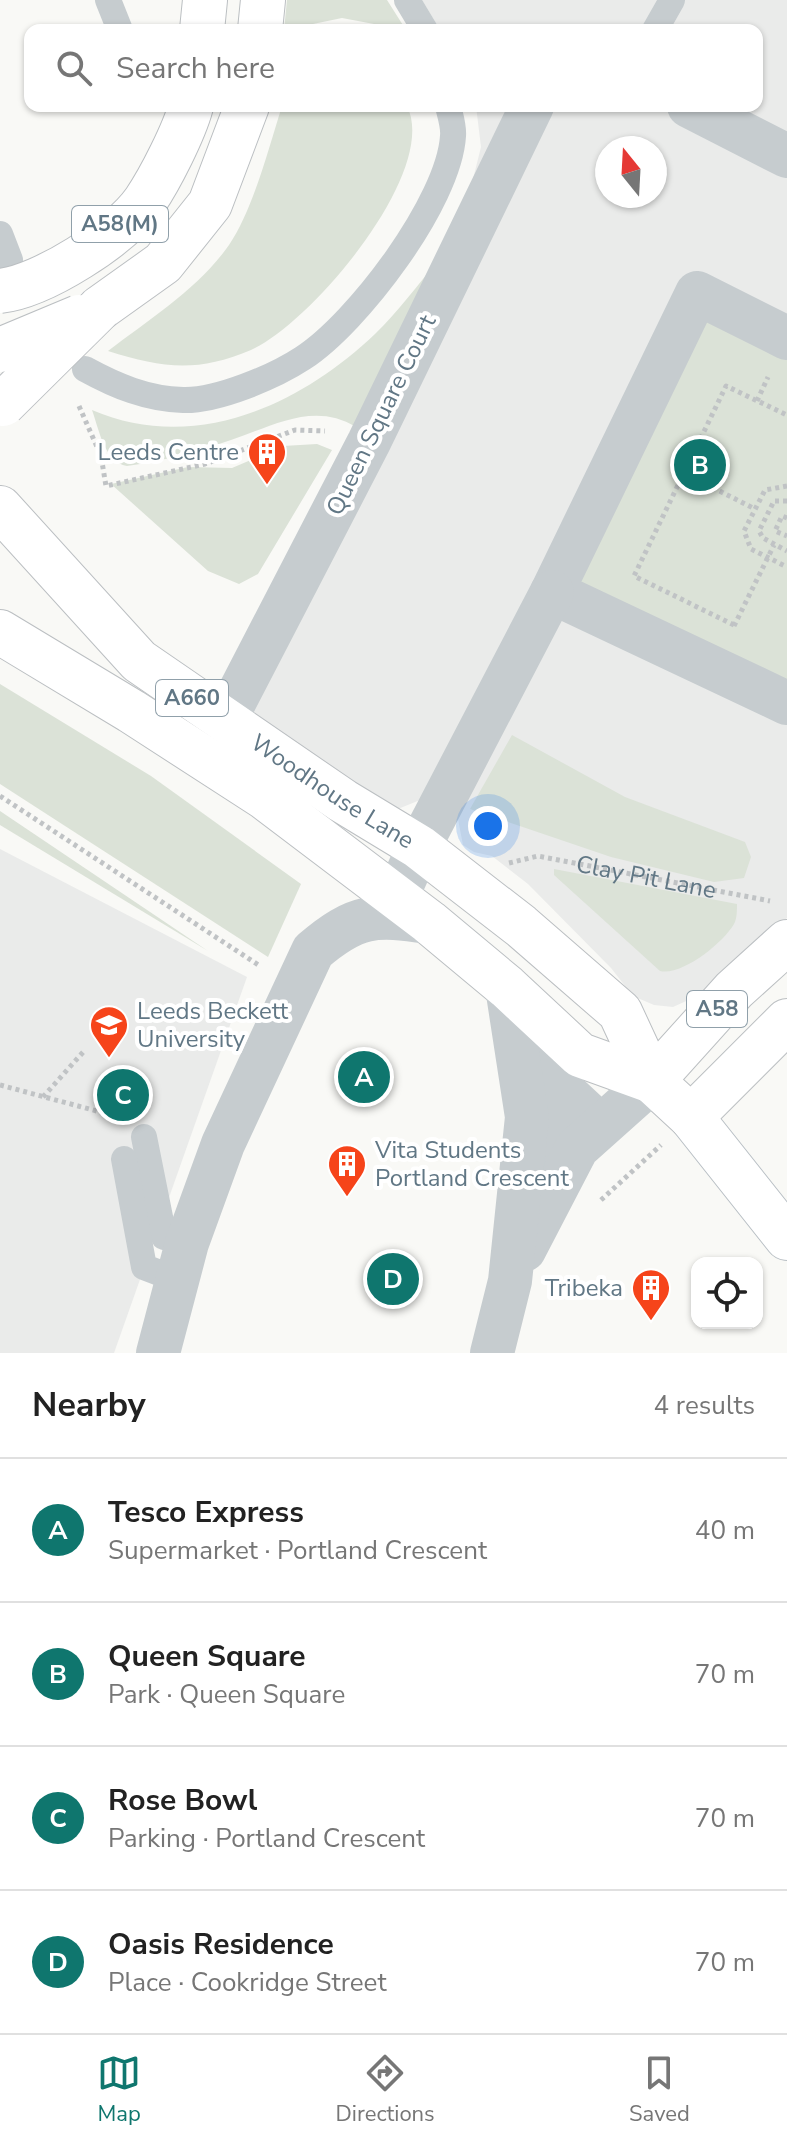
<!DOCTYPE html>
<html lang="en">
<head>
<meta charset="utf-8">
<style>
	body { margin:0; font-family:"Nunito Sans",sans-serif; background:#f6f6f6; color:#222 }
	.controls { position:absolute; right:24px; bottom:24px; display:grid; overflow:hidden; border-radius:16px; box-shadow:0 2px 6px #0004 }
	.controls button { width:72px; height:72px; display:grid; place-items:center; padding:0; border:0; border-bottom:2px solid #e0e0e0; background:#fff; color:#222; font:40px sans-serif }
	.compass { position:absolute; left:595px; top:136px; width:72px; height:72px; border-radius:50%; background:#fff; box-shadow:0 2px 6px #0004; rotate:342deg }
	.you { position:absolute; left:488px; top:826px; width:28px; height:28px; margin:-20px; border:6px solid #fff; border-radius:50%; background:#1a73e8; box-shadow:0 0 0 12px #1a73e833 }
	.badge { display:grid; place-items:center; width:52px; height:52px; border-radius:50%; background:#0f766e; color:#fff; font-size:26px; font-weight:700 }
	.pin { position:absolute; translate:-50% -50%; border:4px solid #fff; box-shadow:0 2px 8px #0006 }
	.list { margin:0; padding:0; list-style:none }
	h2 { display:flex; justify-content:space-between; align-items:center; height:104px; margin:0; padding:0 32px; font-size:34px }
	h2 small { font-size:26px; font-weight:400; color:#767676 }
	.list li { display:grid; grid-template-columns:52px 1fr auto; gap:24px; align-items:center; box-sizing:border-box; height:144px; padding:0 32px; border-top:2px solid #e0e0e0 }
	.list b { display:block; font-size:30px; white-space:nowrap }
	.list p { margin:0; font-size:26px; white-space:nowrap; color:#767676 }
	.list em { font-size:26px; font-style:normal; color:#767676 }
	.icon { flex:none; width:44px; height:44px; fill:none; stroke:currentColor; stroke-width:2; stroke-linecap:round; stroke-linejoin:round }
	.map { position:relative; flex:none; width:787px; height:1353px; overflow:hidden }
	.search { position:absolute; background:#fff; box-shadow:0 2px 6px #0004; left:24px; right:24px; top:24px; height:88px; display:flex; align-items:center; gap:20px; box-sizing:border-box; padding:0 28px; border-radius:16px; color:#767676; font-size:30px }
	.sheet { height:680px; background:#fff }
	nav { display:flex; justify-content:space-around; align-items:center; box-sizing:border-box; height:112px; border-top:2px solid #e0e0e0; background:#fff; font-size:22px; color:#767676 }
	nav a { display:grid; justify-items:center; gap:4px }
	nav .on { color:#0f766e }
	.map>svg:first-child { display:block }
</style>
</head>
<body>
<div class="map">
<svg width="787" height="1353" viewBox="0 0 787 1353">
	<rect width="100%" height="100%" fill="#f9f9f6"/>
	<g fill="#eaebea" fill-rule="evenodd">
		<path d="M422,0h365v918l-83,75 -31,14 -19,-2 -21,-9 -22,-28 -83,-84 -36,-28 -18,-4 -11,-7 -5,-26 -38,-19 -22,9 -171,-106 240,-500 14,-56 -5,-41h281v-76h-317zM607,148h48v48h-48z"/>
		<path d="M0,849l247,128 -133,376h-114z"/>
	</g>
	<g fill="#dbe2d7">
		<path d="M287,0h100l19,30 -64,-12 -58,12z"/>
		<path d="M282,106h125c33,66 -97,218 -156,244 -54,23 -89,18 -143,1 42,-32 91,-63 121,-106 24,-35 40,-98 53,-139z"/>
		<path d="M439,260l-83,167c-42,-26 -83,-1 -125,13 -34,12 -69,21 -104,26 -23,-4 -28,-37 -35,-56 102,44 207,-4 283,-76 23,-22 43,-50 64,-74z"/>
		<path d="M697,293l90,45v365l-235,-111z"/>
		<path d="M317,444l15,6 -74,124 -19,10 -31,-13 -97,-87 77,-17 44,1 51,-22z"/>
		<path d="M0,684l151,92 150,108 -33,73 -268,-173z"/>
		<path d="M512,735l113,62 120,45 6,15 -7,21 -30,4 -103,-25 -141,-48z"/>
		<path d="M0,811l208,140 -208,-126z"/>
		<path d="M554,869l183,35c0,6 0,15 -3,20 -11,19 -52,52 -74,47l-106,-96z"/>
	</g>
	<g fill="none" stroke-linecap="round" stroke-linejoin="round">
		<g stroke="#b8bfc4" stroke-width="46">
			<path id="secondary" d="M691,1117l96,121"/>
		</g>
		<g stroke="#bbbfc2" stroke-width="46">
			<g id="highway">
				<path d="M202,30l3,-30"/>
				<path d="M260,30l3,-30"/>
				<path d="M100,308l63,-45 47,-59 37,-98"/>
				<path id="s2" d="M0,508l139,153 204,140 76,46 102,79 99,86 32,69 39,36 96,-96"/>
				<path d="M0,632l131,79 133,86 165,125 78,65 73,68 72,26"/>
				<path d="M652,1081l82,-91 53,-48"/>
			</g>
		</g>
		<g stroke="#c0c3c5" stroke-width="5" stroke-dasharray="4 4" stroke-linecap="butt">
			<path d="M757,401l11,-24"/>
			<path d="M79,406l22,50 5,30 99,-22 90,-34 30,1"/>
			<path d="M684,473l71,36"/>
			<path d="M787,486l-22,4 -21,41 7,18 36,18"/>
			<path d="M787,501h-13l-15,30 4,7 24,13"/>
			<path d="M787,518l-5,-2 -7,15 12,5"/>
			<path d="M734,625l-100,-49 92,-190 61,29"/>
			<path d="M734,626l40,-81"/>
			<path d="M0,796l260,170"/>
			<path id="s1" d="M509,863l29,-7 232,45"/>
			<path d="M0,1085l119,32"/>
			<path d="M43,1097l42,-47"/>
			<path d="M601,1200l60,-55"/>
		</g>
		<g stroke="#c6cccf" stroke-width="26">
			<path d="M108,0l12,30"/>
			<path d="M407,0l18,30"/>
			<path d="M655,30l17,-30"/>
			<path d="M0,234l10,26"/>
			<path d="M85,369c31,17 62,30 98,31 34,1 91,-23 120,-42 54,-35 146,-156 150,-222 1,-10 -3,-21 -5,-30"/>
			<path d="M144,1137l20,100 23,6"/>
			<path d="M124,1159l20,108 34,13"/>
		</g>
		<g stroke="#c6cccf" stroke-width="44">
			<path d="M689,106l98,50"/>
			<path d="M787,338l-90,-45 -145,299 235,111"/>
			<path d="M225,720l144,-278 163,-336"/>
			<path d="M388,916l31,-69 133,-255"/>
			<path d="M529,1059l57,53 -56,49 3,-45z"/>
			<path d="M524,1250l53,-102 75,-67"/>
			<path d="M158,1353l29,-110 36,-99 90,-193c43,-37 62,-37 116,-29"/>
			<path d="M492,1353l18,-72 17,-164 -20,-130"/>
		</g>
		<use href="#secondary" stroke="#fff" stroke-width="44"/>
		<use href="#highway" stroke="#fff" stroke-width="44"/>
		<g stroke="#bbbfc2" stroke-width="46" stroke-linecap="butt">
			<g id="highway-bridge">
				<path d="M0,291c43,-5 120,-54 145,-90 15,-22 39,-69 46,-95"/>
				<path d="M0,350l79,-33"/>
				<path d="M3,404l97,-96"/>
			</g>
		</g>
		<use href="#highway-bridge" stroke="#fff" stroke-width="44"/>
	</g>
	<defs>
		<g id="building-pin" transform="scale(2)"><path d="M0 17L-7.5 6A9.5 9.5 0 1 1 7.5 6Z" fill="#f6441a" stroke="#fff"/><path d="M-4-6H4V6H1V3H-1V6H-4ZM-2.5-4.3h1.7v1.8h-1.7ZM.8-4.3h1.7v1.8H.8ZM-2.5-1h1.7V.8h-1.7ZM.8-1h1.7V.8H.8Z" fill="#fff"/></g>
		<g id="university-pin" transform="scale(2)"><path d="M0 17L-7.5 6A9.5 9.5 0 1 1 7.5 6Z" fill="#f6441a" stroke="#fff"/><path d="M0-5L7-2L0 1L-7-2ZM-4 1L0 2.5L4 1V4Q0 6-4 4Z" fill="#fff"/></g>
	</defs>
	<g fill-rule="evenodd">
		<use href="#building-pin" x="267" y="452"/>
		<use href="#university-pin" x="109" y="1025"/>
		<use href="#building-pin" x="347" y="1164"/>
		<use href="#building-pin" x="651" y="1288"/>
	</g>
	<g text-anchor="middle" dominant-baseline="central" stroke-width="8" stroke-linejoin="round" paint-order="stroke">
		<g fill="#fff" stroke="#90a0aa" stroke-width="2">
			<rect x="72" y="206" width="96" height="36" rx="6"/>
			<rect x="156" y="680" width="72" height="36" rx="6"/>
			<rect x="687" y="991" width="60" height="36" rx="6"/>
		</g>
		<g font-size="22" font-weight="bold" fill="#617785">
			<text x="120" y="224">A58(M)</text>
			<text x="192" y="698">A660</text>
			<text x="717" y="1009">A58</text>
		</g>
		<g font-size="24" fill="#617785" stroke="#fff">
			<text transform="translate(381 415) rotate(-64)">Queen Square Court</text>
			<text stroke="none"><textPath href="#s2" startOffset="440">Woodhouse Lane</textPath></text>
			<text stroke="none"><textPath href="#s1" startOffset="140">Clay Pit Lane</textPath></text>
		</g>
		<g font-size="24" fill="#617785" stroke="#fff" text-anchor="end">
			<text x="239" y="452">Leeds Centre</text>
			<text x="137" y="1011" text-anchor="start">Leeds Beckett<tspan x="137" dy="28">University</tspan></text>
			<text x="375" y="1150" text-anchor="start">Vita Students<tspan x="375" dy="28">Portland Crescent</tspan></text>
			<text x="623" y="1288">Tribeka</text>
		</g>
	</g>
</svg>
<div class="controls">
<button><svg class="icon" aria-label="locate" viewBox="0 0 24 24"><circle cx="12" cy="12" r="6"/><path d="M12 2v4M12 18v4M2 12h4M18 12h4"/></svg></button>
</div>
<svg class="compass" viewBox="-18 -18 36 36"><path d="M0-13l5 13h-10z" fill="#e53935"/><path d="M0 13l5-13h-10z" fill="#767676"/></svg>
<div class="you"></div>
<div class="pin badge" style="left:364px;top:1077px">A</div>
<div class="pin badge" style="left:700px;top:465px">B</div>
<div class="pin badge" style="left:123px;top:1095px">C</div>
<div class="pin badge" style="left:393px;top:1279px">D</div>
<div class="search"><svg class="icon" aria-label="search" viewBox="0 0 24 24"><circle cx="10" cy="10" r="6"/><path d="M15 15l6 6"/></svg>Search here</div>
</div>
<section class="sheet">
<h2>Nearby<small>4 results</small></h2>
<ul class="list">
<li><span class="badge">A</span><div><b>Tesco Express</b><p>Supermarket · Portland Crescent</p></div><em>40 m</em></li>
<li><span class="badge">B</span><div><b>Queen Square</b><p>Park · Queen Square</p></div><em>70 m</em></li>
<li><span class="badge">C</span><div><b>Rose Bowl</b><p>Parking · Portland Crescent</p></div><em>70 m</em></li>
<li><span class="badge">D</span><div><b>Oasis Residence</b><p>Place · Cookridge Street</p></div><em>70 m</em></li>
</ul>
</section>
<nav>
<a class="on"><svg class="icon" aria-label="map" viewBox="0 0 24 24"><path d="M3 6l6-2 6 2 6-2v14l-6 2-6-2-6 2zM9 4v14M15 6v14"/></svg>Map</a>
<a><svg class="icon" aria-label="directions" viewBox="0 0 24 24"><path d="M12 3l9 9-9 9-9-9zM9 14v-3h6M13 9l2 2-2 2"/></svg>Directions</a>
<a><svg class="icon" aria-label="saved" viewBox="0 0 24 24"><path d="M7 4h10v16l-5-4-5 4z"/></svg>Saved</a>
</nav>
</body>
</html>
